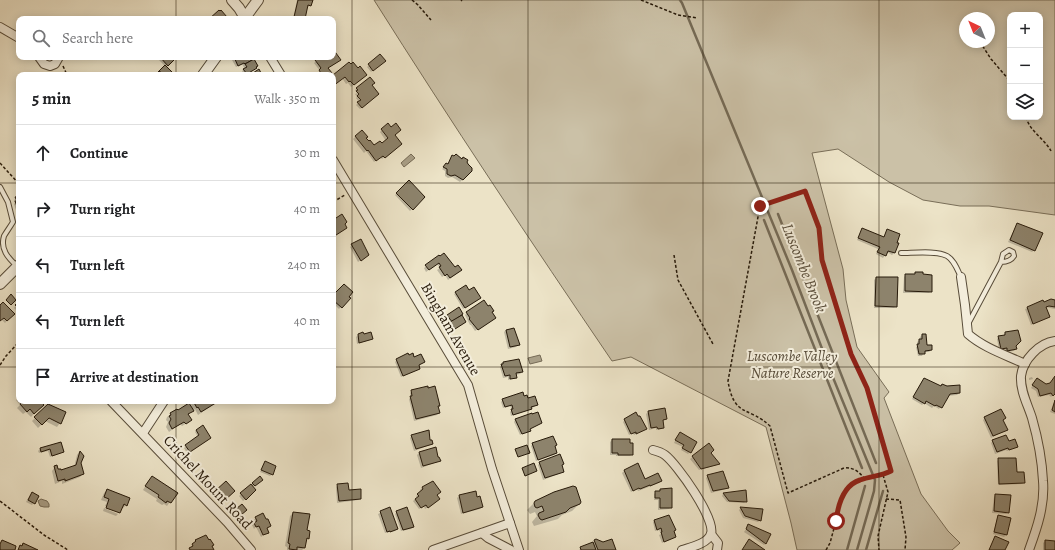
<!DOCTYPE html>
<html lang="en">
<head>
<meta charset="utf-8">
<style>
	body { margin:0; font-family:Alegreya,serif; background:#f6f6f6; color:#202124 }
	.controls { position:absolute; right:12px; top:12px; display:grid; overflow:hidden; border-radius:8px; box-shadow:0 2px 10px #0003 }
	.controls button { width:36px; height:36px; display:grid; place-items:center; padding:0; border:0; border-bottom:1px solid #e0e0e0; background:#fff; color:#202124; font:20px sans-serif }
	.compass { position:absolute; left:959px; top:12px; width:36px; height:36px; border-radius:50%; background:#fff; box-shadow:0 2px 10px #0003; rotate:317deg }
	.stop { position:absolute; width:12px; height:12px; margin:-9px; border:3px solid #8f2418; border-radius:50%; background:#fff }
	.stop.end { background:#8f2418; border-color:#fff; box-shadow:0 1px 4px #0008 }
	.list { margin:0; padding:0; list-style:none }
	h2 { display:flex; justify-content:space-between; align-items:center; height:52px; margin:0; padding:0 16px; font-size:17px }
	h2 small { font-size:13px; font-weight:400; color:#757577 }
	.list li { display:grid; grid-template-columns:26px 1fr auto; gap:12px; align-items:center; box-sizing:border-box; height:56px; padding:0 16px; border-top:1px solid #e0e0e0 }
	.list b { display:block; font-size:15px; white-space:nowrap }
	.list em { font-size:13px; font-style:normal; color:#757577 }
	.icon { flex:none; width:22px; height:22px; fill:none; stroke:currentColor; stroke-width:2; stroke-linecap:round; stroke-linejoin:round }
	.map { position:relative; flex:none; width:1055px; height:550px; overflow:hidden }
	.search { position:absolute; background:#fff; box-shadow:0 2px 10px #0003; left:16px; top:16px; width:320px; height:44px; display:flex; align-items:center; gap:10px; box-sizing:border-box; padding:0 14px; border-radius:8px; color:#757577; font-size:15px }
	.panel { position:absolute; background:#fff; box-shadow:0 2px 10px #0003; left:16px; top:72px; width:320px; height:332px; border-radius:8px }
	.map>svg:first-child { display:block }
</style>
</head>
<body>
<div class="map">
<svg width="1055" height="550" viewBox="0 0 1055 550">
	<rect width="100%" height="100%" fill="#ece3c7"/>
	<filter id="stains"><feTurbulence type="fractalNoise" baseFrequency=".005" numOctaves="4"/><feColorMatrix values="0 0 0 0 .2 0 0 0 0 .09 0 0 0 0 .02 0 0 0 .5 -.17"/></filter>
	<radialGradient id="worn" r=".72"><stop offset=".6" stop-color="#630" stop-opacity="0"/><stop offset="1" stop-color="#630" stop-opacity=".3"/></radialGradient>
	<path fill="#cbc1a7" stroke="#796e58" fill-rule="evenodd" d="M374,0h681v215l-66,-9h-29l-37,-6 -34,-18 -51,-33 -26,4 31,116 3,31 11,47 32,45 -5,6 37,96 27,37 12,12 -8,7h-155l-6,-27 -25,-96 -135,-70 -19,4c-81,-119 -161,-239 -238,-361zM1010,15h30v102h-30zM965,18h24v24h-24z"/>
	<g fill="#a99f87" stroke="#756a55">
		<path d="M411,154l4,4 -11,9 -3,-4z"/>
		<path d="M540,355l2,6 -12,3 -2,-6z"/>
		<path d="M41,499l6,2 2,3v3h-5l-4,-1 -2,-5z"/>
	</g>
	<g fill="#0003">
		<path d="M297,0h15l-2,5 -2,2h-2l-2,12h-11z"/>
		<path d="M333,51l5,11 -11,6 2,7h-10l-1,-2 2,-2 -6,-8 7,-6h12z"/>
		<path d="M380,56l2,7 -11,9 -4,-5z"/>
		<path d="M162,57h13l-10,10 7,8h-16l9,-9 -6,-6z"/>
		<path d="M235,57h17l3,11 -11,7 -2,-4 3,-2 -3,-5 -6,3 -4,-7z"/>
		<path d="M333,76l31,1 -13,10 -3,-4 -2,1 -4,-6 -9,7z"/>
		<path d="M371,86l5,10 -16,13 -4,-4 3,-3 -3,-4 1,-1 -2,-3 2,-1 -2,-3 2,-2z"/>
		<path d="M382,130l12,5 5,11 -17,13 -2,-2 -6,5 -8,-11 -2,2 -11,-14 9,-8 3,7 9,9 8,-3 4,-3 -6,-9z"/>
		<path d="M451,158l14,4 6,9 -11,11 -8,-5 -4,1 -3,-2v-5l-3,-2 5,-4z"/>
		<path d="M409,182l15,15 -14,14 -15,-16z"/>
		<path d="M19,197v18l-1,1 -4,-12 1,-1 -1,-3z"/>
		<path d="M1017,224l17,26 -2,2 -24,-10z"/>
		<path d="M862,229l21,9 4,-8 7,23 -2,2 -5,-3 -4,6 -7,-4 2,-5 -21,-9z"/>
		<path d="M352,245l16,10 -10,7 -8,-15z"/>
		<path d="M439,256l20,16 -11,8 -3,-5 -3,2 -5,-7 3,-2 -3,-4 -11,8 -2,-4z"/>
		<path d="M916,273l15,18 -2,2h-26l1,-16 2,-2h8z"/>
		<path d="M876,278l20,28 -2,2h-20v-28z"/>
		<path d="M333,290l3,3 13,5 -10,11 -6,-6z"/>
		<path d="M456,293l22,6 -15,10 -9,-15z"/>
		<path d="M19,297v16l-5,-5 4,-4 -3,-3z"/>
		<path d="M1042,301l1,2 12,-2v8l-10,-2 4,10 -18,8 -6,-16z"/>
		<path d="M0,306l13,8 -8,9 -4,-4 -1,1z"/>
		<path d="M488,307l3,6 2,7 -18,11 -4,-6h-1l-5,-10 2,-2z"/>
		<path d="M459,309l6,13 -11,7 -7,-13z"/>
		<path d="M514,329l4,16 -2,2 -8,2 -4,-17 2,-2z"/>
		<path d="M370,333l2,5 -2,2 -13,4 -1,-7 2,-2z"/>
		<path d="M1005,333l10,13 1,3 -2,2 -8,1 -1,-3 -6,1 -2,-11 2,-2 4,-1z"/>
		<path d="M922,335l4,11 5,4 -2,2h-5l-2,4h-4l-2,-9 2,-1 -1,-4 3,-2v-3z"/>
		<path d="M414,358l9,4 -5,4 1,2 -2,2 -16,7 -6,-15 2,-2z"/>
		<path d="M503,363l19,9 -2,2 -5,1v2l-2,2 -5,1v-3l-5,1 -3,-11z"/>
		<path d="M1032,377l1,2 -4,1v-2z"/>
		<path d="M1055,377v15l-3,4 -1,1 -2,-2 -11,2 -2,-6 -5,-3 4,-7 2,-2 9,6 4,-1z"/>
		<path d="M922,381l19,6 18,6 -2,2 -10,1 -8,13 -5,-3 -2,2 -8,-5 -2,2 -10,-6z"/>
		<path d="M412,391l27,14 -2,2 2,6 -2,2 -23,6 -5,-22 2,-2 -1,-4z"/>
		<path d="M524,397l13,8 -8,5 -18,6 -1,-4 2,-2 -2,-4 -7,2 -2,-6 2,-2z"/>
		<path d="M19,398v3h19l4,4 -11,12 -5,-5 -3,2 -6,-6 3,-3 -4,-5z"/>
		<path d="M1055,400v14l-5,-2z"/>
		<path d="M138,401h7l-3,3z"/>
		<path d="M194,401h24l-20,14 -3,-6 -7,6 3,5 -4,3 -5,3 -2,-2 -11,8 -3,-5 2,-5 -2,-2 1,-3 4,-3 21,-6 -1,-4z"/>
		<path d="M48,405l12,18 -3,4 -12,-6 -7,7 -6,-7z"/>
		<path d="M664,409l2,10 -4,2 1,6 -2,2 -5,1v-2l-7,2 -3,-16 2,-2z"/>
		<path d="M985,418l17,2 2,11 -13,7 -8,-18z"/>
		<path d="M515,420l14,9v1l-9,5 -6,-13z"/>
		<path d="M625,420l20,9 -11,6 -1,-2 -4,2 -6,-13z"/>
		<path d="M197,430l11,10 -21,13 -3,-5 14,-11 -3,-5z"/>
		<path d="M678,435l12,17 -2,2 -7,-4 2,-3 -9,-4z"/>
		<path d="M412,436l20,7 -2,2 -16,6 -4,-13z"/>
		<path d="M612,440l20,14 -2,2h-14v-1h-6v-13z"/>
		<path d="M993,441l15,1 9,5 -10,4 -1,-1 -11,4 -4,-11z"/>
		<path d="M60,443l3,8 -2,2 -11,4 -2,-6 -9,2 -1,-2 2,-2z"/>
		<path d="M533,444l21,2 2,7 -2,2 -18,6 -5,-15z"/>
		<path d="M709,444l1,9 8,11 -1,1 -18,5 -9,-11z"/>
		<path d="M435,448l2,10 2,2 -2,2 -16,6 -4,-13 2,-2z"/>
		<path d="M79,452l3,4 -2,7 3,10 -3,4 -18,7v-3l-7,3 -3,-13 3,-4 5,4 14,-4 3,-12z"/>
		<path d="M999,459l17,14 8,9 -2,2 -24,1 -1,-24z"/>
		<path d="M265,462l7,12 -2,2 -10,-4z"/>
		<path d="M540,463l21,2 2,6 -2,2 -18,7 -5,-15z"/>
		<path d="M624,471l20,9 17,1 -2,2 -21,8 -1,-2 -6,3 -9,-19z"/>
		<path d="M708,476l20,11 -2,2 -15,4 -5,-15z"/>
		<path d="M149,480l27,13 -9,13 -3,-2 -2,1 -6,-4 1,-2 -14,-9z"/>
		<path d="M262,480l-10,7 -5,11 -4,3 -4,-5 14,-13z"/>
		<path d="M226,483l7,8 -11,11 -4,-3 -1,1 -2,-1 2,-2 -3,-3z"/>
		<path d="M433,483l4,18 -12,8 -1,-3 -5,3 -6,-8 4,-3 -1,-2 5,-4 -1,-2 2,-2z"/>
		<path d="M338,485l10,6 12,7 -2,2 -21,3 -1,-16z"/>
		<path d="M107,490l19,15 -3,3h-2l-2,5 -14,-7 2,-4 -6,-2 3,-7z"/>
		<path d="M660,490l11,17 -2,2 -11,1v-10h-4v-6z"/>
		<path d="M745,491l1,10 -2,2 -17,-1 -5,-6 1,-2z"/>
		<path d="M30,495l8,2 -6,8 -6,-3z"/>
		<path d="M996,495l12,17 -2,2 -14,-1 2,-16z"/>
		<path d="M459,496l23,11 -2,2 -19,5 -4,-16z"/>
		<path d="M535,502l44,2 -7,7 -10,4 -4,4 -24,7 -2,-4 5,-6 -2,-4 -5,2 -3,-4z"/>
		<path d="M104,508l14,6 -2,2 -13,-5z"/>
		<path d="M741,508l19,12 -2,2 -15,-4 -4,-8z"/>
		<path d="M389,509l8,20 -2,2 -10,2 -7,-19z"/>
		<path d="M397,512l16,15 -2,2 -10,2 -6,-17z"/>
		<path d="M293,513l13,18 2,7 -2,2 -2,8 -2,2h-15v-3l-2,-1 5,-30z"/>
		<path d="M263,515l7,11 -4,3 2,3 -7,5 -5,-10 -2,2 -2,-4 3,-2 -2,-3z"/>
		<path d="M999,516l11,3 -4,16 -2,2 -11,-3 4,-16z"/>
		<path d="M655,520l18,11v7l-11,5 -3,-8 2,-1 -2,-4 -4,1 -2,-9z"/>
		<path d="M749,525l16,19 -1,1 -20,-13z"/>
		<path d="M596,540l19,10h-36z"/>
		<path d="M1045,541l10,1v8h-12v-7z"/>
	</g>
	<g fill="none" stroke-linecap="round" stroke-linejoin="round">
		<g stroke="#756a55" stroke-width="2.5">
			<path d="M680,0l2,3 110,267 42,110 41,100 -1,11 -17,59"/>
			<path d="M778,214l98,249"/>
			<path d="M764,220l98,248"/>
			<path d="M847,550l18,-64"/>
			<path d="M866,550l17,-59"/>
		</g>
	</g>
	<g fill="#8d836c" stroke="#271a0a">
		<path d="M298,0h15l-2,6 -3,-1 -3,14h-8v-1l-3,-1z"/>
		<path d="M219,10l1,1 1,-1 6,7 -2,2h-16z"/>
		<path d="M333,49l8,11 -13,8 4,5 -2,2h-8l-3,-5 2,-2 -6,-8 5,-3h13z"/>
		<path d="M380,54l6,7 -13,10 -5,-7z"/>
		<path d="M160,57h10l4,3 -6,6z"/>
		<path d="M234,57h19l1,2 -9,5 -1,-1 -6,3z"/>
		<path d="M254,59l4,7 -2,1 1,1 -10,6 -4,-5 4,-2 -2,-3z"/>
		<path d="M349,62l2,2 2,-2 5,6 2,-2 7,9 -13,10 -4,-4 -1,1 -4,-5 -12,9v-11z"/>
		<path d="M165,65l9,9v1h-10l-5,-4z"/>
		<path d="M259,69l3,6h-12z"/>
		<path d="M159,71l5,4h-9z"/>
		<path d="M370,77l5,6 -3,2 7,9 -17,14 -5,-6 4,-2 -4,-4 2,-2 -3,-3 2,-1 -2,-2z"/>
		<path d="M388,123l3,4 5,-4 5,7 -6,5 7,9 -17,14 -2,-2 -7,5 -8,-11 -1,1 -12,-15 7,-6 6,7 -2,1 3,3 1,-1 4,5 6,-4 2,2 6,-5 -7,-9z"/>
		<path d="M456,154l6,5 1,-2 5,3 -1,2 1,2 4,4v3l-9,9 -8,-5 -4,1 -4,-2v-5l-4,-2 3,-4 2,1 4,-9 2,1z"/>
		<path d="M409,180l16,17 -12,13 -17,-17z"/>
		<path d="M19,196v16l-4,-11h2l-2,-4z"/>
		<path d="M342,214l5,8 -2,2 2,4 -14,9v-17z"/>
		<path d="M1017,223l26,10 -8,18 -25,-11z"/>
		<path d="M862,228l22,9 3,-8 13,5 -3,9h2l-4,10 -7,-2 -2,5 -9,-4 3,-5 -22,-9z"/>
		<path d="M361,239l8,16 -8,6 -10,-17z"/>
		<path d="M444,253l11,14 3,-2 4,5 -12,8 -3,-4 -2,2 -6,-9 2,-1 -2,-3 -10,7 -4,-5 14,-10 1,1z"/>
		<path d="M915,272h8v2l9,1v17l-27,-1v-17h10z"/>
		<path d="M876,277h22l-1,30 -22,-1z"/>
		<path d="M344,284l9,8 -4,5 2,1 -9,10 -9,-8v-11l3,3z"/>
		<path d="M466,285l3,5 5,-3 7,11 -16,10 -10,-16z"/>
		<path d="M11,294l5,6 -5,5 -5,-5z"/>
		<path d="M1051,299l4,1v7l-6,-1 -3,1 4,10 -17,7 -6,-17 16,-7 1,2z"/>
		<path d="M484,300l4,6 2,-1 4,6 -2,1 4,6 -18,12 -9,-11 1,-1 -4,-6z"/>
		<path d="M19,301v8l-4,-4z"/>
		<path d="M3,302l12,12 -8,7 -3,-3 -4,3v-16z"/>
		<path d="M459,307l4,7 -11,8 -5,-7z"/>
		<path d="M462,315l4,7 -11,7 -5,-7z"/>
		<path d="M514,328l6,17 -10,2 -4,-17z"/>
		<path d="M1018,330l3,11 -5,5 1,3 -10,2v-3l-6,1 -3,-13 7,-1v-3z"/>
		<path d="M363,332l1,2 7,-2 2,7 -14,4 -1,-9z"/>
		<path d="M922,334h4l1,11h5v5l-7,1v3h-6l-2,-10h2v-5h3z"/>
		<path d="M408,353l1,2 4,-2 1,4 7,-3 4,8 -6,3 1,4 -17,7 -7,-17z"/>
		<path d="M519,359l4,13 -7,1 1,5 -7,1v-4l-5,1 -4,-12h2v-2z"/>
		<path d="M1055,376v18l-2,2 -2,-3 -11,3 -2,-7 -6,-4 5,-7 9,6 4,-1z"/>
		<path d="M924,378l17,8 1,-2 5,2 13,-1v8l-10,1 -8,14 -6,-3 -1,1 -9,-5 -1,3 -12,-7z"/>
		<path d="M428,386v2l7,-2 5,20h-2l2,7 -24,6 -6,-23h2l-1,-6z"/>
		<path d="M523,392l1,4 3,-1 1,3 7,-2 3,9 -7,2 1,2 -19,6 -2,-6h2l-1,-4 -7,2 -3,-8z"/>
		<path d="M1055,400v12l-3,-2z"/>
		<path d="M23,401h17l4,4 -10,9 -4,-5 -3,3 -7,-8z"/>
		<path d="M193,401h26l-18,11 -3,-5 -1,1z"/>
		<path d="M189,403l5,8 -6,3 4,6 -6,4 -2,-2 -12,7 -3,-6 2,-4 -2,-3 2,-1 -1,-2 7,-4 1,1z"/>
		<path d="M48,404l18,8 -5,12 -12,-6 -7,7 -8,-8z"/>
		<path d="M665,408l2,11 -4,1 1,8 -6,1 -1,-2 -6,1 -3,-17z"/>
		<path d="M1001,409l5,9 -3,2 5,10 -15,6 -9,-19z"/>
		<path d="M538,412l4,11 -12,6 1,2 -9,3 -7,-15 17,-6v1z"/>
		<path d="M636,412l2,4h2l7,13 -11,5v-2l-5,2 -7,-15z"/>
		<path d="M203,425l8,13 -21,14 -5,-7 14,-10 -3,-5z"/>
		<path d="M429,430l1,10h2l1,4 -17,5 -5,-14z"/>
		<path d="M680,432l17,10 -6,11 -9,-5 2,-3 -9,-5z"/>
		<path d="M1006,435l3,6 6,-2 3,8 -9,3 -1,-2 -11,4 -5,-12z"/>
		<path d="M553,436l4,9 -2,1 2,7 -19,7 -6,-17z"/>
		<path d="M612,439h18v4h3v12h-15v-2h-6z"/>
		<path d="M61,442l3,10 -12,4 -2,-7 -9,3 -1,-4z"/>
		<path d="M709,443l5,7 -3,3 9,11 -19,5 -9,-13z"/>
		<path d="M527,445l3,8 -12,4 -3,-8z"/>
		<path d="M436,447l2,10h1l2,4 -18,5 -4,-14z"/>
		<path d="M80,451l4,5 -3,7 3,11 -19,7v-2l-7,2 -4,-15 3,-1 1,4h3v1l15,-5z"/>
		<path d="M560,454l4,10 -2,1 2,7 -19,6 -6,-16z"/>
		<path d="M998,458h18l1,14h7l1,11 -26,1z"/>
		<path d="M265,461l11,5 -3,9 -12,-5z"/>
		<path d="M534,463l3,8 -12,5 -3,-8z"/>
		<path d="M638,463l7,16 13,-6 4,8 -12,5v-1l-10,4 -1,-1 -6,3 -9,-21z"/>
		<path d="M723,471l6,17 -16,3 -6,-16z"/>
		<path d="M152,476l26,17 -7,10 -4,-2 -1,2 -8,-6 1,-2 -14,-9z"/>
		<path d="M260,476l3,4 -8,6 -3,-3z"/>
		<path d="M226,481l9,10 -11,10 -3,-3 -2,1 -2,-3 1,-2 -3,-3z"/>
		<path d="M433,481l8,11 -4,3 3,4 -12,9 -2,-3 -5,3 -6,-9 4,-3 -2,-2 6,-5 -1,-2z"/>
		<path d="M348,483l1,7 12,-1v10l-22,2 -2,-17z"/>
		<path d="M251,484l5,6 -10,10 -6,-7z"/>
		<path d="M573,486l3,1 5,15 -1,2 -10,4 -4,4 -24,8 -2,-1 -2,-4 1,-2 5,-2 -2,-5 -5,2 -2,-1 -1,-4 1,-2 19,-9z"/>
		<path d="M672,488v20h-12v-10h-5v-7h5v-2z"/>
		<path d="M107,489l23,9 -3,8 -3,-2 -4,9 -14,-5 3,-9 -5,-2z"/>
		<path d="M746,490l1,12 -18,-1 -6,-8z"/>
		<path d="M476,491l1,6 3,-1 3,11 -20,6 -4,-18z"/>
		<path d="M32,492l7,4 -4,8 -7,-4z"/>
		<path d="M995,494l16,1 -2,18 -15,-2z"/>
		<path d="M242,504l5,6 -6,5 -5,-6z"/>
		<path d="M390,507l8,22 -8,3v-1l-3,1 -7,-21z"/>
		<path d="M407,507l7,20 -11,3 -7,-19z"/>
		<path d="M740,507l23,2 -2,12 -16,-5z"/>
		<path d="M293,512l17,2 -3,16 3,1 -1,8 -2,-1 -2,10 -8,-1v3l-8,-1 1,-5 -2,-1z"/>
		<path d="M263,513l3,6h2l3,7 -4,2 2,5 -6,2 -4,-9 -3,1 -2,-4 3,-2 -2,-4z"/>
		<path d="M669,515l7,15 -2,1 2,6 -12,5 -3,-10h1l-1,-4 -4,2 -3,-10z"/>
		<path d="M998,515l13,3 -4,17 -13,-3z"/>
		<path d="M748,524l23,10 -5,10 -20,-15z"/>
		<path d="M206,535l3,5 1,-1 4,6 -2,1 2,4h-24l-1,-2 4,-2 -1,-2 4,-3 -1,-1z"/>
		<path d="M995,536l14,6 -4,8h-16z"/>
		<path d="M596,539l7,3 9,-3 4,11h-18l-4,-10z"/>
		<path d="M749,539l16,11h-23z"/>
		<path d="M2,540l14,6 -1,4h-15v-6z"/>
		<path d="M1045,540l10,1v9h-10z"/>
		<path d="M593,542l3,8h-15l-1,-3z"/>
		<path d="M23,543l15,7h-20l2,-5 2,1z"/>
	</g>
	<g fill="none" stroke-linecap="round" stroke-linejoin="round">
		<g stroke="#584c39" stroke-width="6">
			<g id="service">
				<path d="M0,187l8,15 5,20c-3,5 -6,9 -9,14 -4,13 4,22 13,30"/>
				<path d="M901,253c12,0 36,-3 46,3 7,4 10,13 14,21"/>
				<path d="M968,324l33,-62 2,-8 6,-4 4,2 1,4c-3,5 -8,6 -13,6"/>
			</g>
		</g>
		<g stroke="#584c39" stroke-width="10">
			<g id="minor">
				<path d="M0,27l19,11"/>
				<path d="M39,57l5,7 6,2 5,-2 4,-7"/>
				<path d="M270,57l11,18"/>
				<path d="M333,160l135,225 24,84 27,81"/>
				<path d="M961,277l4,28 3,29c16,14 38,21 57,30"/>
				<path d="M111,401l116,121 24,28"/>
				<path d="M143,433l21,-32"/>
				<path d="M653,450c4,1 8,2 12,5 12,9 51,64 46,79 -4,10 -20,13 -29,16"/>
				<path d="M482,533l6,5 23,12"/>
				<path d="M711,534l7,9 -1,7"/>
				<path d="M433,550l77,-27"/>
				<path d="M1029,550c8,-22 16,-45 14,-69 -1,-21 -5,-42 -11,-63 -4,-13 -12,-27 -11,-42 2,-16 18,-33 34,-35"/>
			</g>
		</g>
		<g stroke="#584c39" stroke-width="12">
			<g id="tertiary">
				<path d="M232,0l7,8 6,10"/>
				<path d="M244,19l14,-19"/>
				<path d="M203,75l13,-18"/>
				<path d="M0,284l19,-19"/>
			</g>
		</g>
		<g stroke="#271a0a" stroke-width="1.5" stroke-dasharray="3 2" stroke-linecap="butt">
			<path d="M412,0l6,5 13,15"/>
			<path d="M461,0l1,1"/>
			<path d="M641,0l37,15 19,3"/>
			<path d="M980,42l11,17 19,22"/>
			<path d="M63,66l4,9"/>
			<path d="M1026,117c4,15 18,21 25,34"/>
			<path d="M0,163l19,21"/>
			<path d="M333,202l12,-7"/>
			<path d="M674,255l4,25 35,64"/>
			<path d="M0,365l6,-9 13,-14"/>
			<path d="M865,479c-6,-7 -11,-12 -21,-11l-56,25 -18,-67c-21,-20 -36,-8 -42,-45l32,-175 45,-15 14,37 3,32 29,94 16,34 24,83 -8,4"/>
			<path d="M886,499l14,1 6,37 -1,13"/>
			<path d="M0,501l44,34 24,15"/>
			<path d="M826,550l4,-7 6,-22 1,-11 11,-23 12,-7 23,-5 5,17 -10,44 1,14"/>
		</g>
		<use href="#service" stroke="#f3eddb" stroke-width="4"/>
		<use href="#minor" stroke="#f3eddb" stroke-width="8"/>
		<use href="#tertiary" stroke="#f3eddb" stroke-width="10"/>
	</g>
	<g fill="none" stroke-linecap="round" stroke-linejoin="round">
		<path stroke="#8f2418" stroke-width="5" d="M760,206l45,-15 14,37 3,32 29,94 16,34 24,83c-10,5 -20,5 -31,9 -16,5 -22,25 -24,41"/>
	</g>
	<path fill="none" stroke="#271a0a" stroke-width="1" stroke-opacity="0.55" d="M176,0v19M352,0v550M528,0v550M703,0v550M879,0v550M176,57v18M0,183h19M333,183h722M0,367h19M333,367h722M176,401v149"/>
	<g text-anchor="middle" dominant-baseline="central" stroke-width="4" stroke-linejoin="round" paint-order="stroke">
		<g font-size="15" fill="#271a0a" stroke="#f3eddb">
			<text transform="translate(451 329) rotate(60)">Bingham Avenue</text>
			<text transform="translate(208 482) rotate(47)">Crichel Mount Road</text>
		</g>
		<g font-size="15" font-style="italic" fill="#584c39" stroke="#f3eddb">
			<text x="792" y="356">Luscombe Valley<tspan x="792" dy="17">Nature Reserve</tspan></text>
		</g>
		<g font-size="16" font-style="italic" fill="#5b4f3c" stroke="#f3eddb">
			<text transform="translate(804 268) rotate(68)">Luscombe Brook</text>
		</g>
	</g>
	<rect width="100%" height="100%" filter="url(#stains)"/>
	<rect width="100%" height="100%" fill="url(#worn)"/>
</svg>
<div class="controls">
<button>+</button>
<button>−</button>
<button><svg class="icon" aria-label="layers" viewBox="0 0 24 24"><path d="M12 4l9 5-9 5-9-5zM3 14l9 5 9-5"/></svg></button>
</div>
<svg class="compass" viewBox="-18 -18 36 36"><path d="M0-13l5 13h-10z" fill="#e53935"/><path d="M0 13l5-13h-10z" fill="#757577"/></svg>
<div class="stop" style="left:836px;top:521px"></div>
<div class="stop end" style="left:760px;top:206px"></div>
<div class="search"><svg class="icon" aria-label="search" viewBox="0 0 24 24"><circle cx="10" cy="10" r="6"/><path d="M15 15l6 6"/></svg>Search here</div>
<section class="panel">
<h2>5 min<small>Walk · 350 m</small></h2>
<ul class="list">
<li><svg class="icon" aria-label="ahead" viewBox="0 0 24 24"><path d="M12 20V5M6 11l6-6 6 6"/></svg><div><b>Continue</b></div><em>30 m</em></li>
<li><svg class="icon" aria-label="right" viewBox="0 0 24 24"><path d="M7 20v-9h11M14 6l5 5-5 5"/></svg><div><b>Turn right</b></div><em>40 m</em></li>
<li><svg class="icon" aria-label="left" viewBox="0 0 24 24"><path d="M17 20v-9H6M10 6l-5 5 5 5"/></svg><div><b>Turn left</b></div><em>240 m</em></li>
<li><svg class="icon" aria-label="left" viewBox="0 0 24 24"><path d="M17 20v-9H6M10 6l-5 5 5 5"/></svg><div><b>Turn left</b></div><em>40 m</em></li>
<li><svg class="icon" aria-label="arrive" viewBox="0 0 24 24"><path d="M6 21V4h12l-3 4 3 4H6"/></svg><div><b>Arrive at destination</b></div></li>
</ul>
</section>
</div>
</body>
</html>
